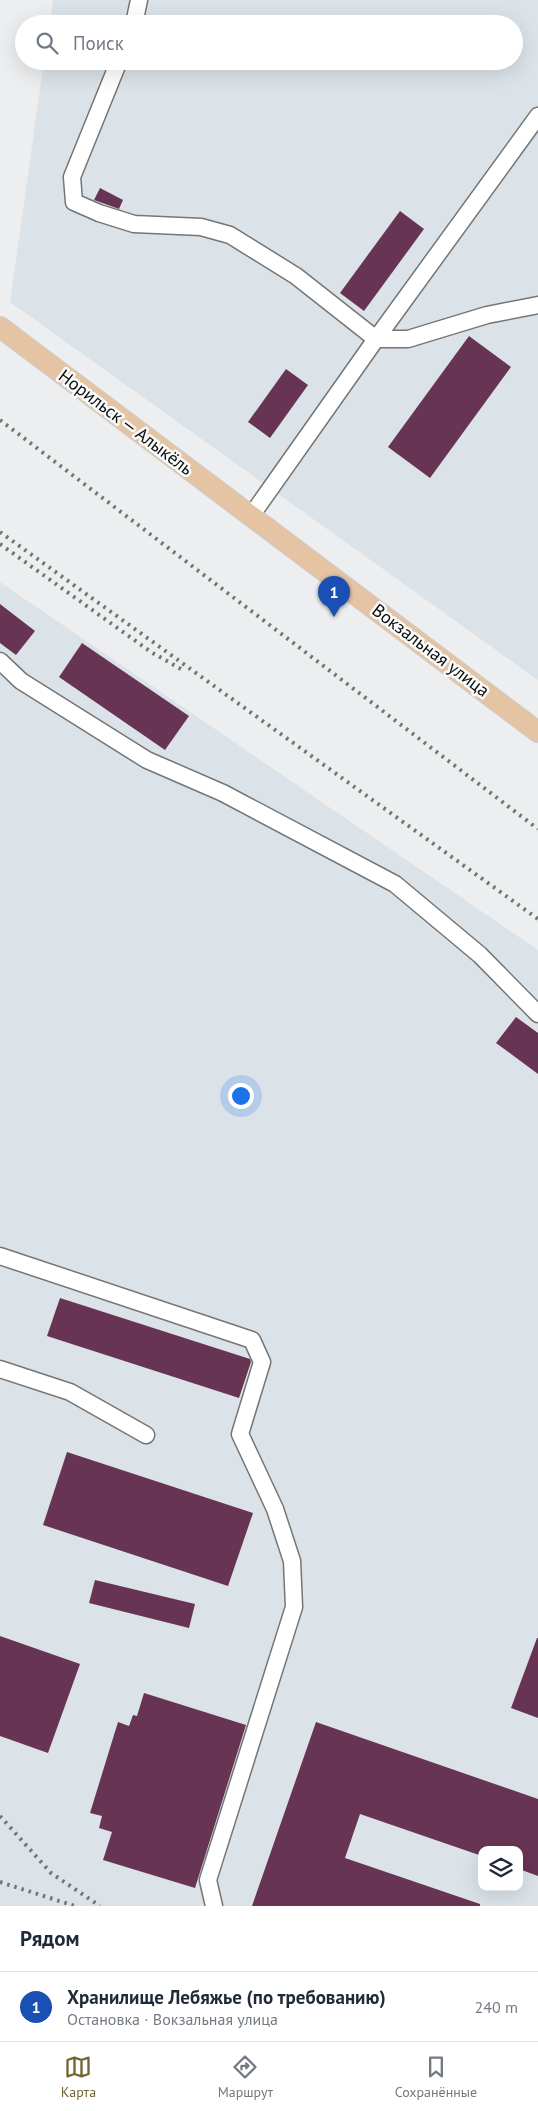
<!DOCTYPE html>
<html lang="ru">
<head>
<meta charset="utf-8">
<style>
	body { margin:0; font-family:"PT Sans",sans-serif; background:#f6f6f7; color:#1f2937 }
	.controls { position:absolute; right:15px; bottom:15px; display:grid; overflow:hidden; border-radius:10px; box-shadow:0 5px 20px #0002 }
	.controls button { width:45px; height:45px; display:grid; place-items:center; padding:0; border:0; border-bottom:1px solid #e0e1e3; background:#fff; color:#1f2937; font:25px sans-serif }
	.you { position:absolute; left:240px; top:1095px; width:18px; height:18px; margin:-12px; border:4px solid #fff; border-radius:50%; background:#1a73e8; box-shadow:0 0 0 8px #1a73e833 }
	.badge { display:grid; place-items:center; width:32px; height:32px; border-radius:50%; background:#746431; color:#fff; font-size:16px; font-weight:700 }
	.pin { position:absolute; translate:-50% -41px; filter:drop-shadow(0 1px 2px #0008) }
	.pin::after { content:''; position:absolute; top:26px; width:18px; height:15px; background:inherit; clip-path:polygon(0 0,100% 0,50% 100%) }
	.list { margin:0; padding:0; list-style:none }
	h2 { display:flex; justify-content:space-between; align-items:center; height:65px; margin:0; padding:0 20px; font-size:21px }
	h2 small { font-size:16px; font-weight:400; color:#747a83 }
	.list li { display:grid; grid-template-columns:32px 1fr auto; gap:15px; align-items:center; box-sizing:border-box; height:70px; padding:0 20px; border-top:1px solid #e0e1e3 }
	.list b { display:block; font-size:19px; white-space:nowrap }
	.list p { margin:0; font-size:16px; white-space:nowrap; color:#747a83 }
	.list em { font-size:16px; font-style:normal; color:#747a83 }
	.icon { flex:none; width:28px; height:28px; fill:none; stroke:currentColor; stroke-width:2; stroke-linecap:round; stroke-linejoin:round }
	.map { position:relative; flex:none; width:538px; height:1906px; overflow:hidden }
	.search { position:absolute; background:#fff; box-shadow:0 5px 20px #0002; left:15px; right:15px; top:15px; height:55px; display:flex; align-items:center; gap:12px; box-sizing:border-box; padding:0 18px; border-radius:28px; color:#747a83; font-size:19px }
	.sheet { height:135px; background:#fff }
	nav { display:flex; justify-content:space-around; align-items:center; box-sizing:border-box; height:70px; border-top:1px solid #e0e1e3; background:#fff; font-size:14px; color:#747a83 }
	nav a { display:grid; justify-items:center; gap:2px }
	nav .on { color:#746431 }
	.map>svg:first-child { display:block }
</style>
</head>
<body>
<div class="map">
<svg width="538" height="1906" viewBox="0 0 538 1906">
	<rect width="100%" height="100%" fill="#edeeef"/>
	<g fill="#dbe3e9" fill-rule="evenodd">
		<path d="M53,0h485v680l-528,-378 34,-241h470v-37h-464z"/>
		<path d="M0,582l538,368v956h-538zM482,1850h37v37h-37z"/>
	</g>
	<g fill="#683453">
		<path d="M100,188l23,12 -4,9 -25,-9z"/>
		<path d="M400,211l24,18 -60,82 -24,-18z"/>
		<path d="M469,336l42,31 -81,111 -42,-31z"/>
		<path d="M286,369l22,16 -38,53 -22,-16z"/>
		<path d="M0,604l35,27 -19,24 -16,-12z"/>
		<path d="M82,643l107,73 -24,34 -106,-73z"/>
		<path d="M516,1017l22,16v41l-42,-31z"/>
		<path d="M60,1298l190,61 1,3 -12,36 -192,-62z"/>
		<path d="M67,1452l186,61 -25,73 -185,-61z"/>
		<path d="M95,1580l100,24 -6,24 -100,-25z"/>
		<path d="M0,1636l80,28 -32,89 -48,-17z"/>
		<path d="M537,1638h1v80l-27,-10z"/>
		<path d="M144,1693l102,32 -51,163 -92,-28 9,-28 -13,-4 3,-12 -12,-3 28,-91 11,4 4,-11 4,1z"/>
		<path d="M316,1722l222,77v77l-19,-7v-19h-37v6l-122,-42 -15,44 135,46v2h-228z"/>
	</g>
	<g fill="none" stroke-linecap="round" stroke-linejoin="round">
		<g stroke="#747576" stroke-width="19">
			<g id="minor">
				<path d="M134,24l5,-24"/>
				<path d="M119,61l-47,116 2,25 25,11 35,11 67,3 29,8 66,41 80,63h32l79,-24 51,-10"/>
				<path d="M251,516l125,-177 162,-223"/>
				<path d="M0,661l21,20 126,79 76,33 172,91 85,71 58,59"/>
				<path d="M0,1256l252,84 10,22 -22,72 35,75 17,52 2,46 -86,273 6,26"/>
				<path d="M0,1369l70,23 76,43"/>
			</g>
		</g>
		<g stroke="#cacaca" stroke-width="22">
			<path id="major" d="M0,327l538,405"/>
		</g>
		<use href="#minor" stroke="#fff" stroke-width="16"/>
		<use href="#major" stroke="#e5c4a4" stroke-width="20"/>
		<g stroke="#737474" stroke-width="4" stroke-dasharray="2.5 5" stroke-linecap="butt">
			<path d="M0,420l538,409"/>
			<path d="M0,532l538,387"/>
			<path d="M0,544l151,108 30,17"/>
			<path d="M0,1816l51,57 49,33"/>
			<path d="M0,1882l75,24"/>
		</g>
	</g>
	<g text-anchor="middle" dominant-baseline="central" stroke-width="5" stroke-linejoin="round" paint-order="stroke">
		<g font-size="18" fill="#0d0e0e" stroke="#fafbfc">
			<text transform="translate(126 422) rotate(37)">Норильск — Алыкёль</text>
			<text transform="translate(431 650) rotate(37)">Вокзальная улица</text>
		</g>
	</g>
</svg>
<div class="controls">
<button><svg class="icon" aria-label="layers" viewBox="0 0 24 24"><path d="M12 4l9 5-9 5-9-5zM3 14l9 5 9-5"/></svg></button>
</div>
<div class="you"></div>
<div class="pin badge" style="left:334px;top:617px;background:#1a4fb4">1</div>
<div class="search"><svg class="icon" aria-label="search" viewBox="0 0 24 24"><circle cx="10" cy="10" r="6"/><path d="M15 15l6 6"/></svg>Поиск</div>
</div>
<section class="sheet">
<h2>Рядом<small></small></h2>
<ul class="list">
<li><span class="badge" style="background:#1a4fb4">1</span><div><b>Хранилище Лебяжье (по требованию)</b><p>Остановка · Вокзальная улица</p></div><em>240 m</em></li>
</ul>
</section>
<nav>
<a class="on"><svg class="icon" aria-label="map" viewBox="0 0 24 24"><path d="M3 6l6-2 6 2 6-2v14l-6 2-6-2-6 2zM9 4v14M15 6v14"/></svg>Карта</a>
<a><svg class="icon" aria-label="directions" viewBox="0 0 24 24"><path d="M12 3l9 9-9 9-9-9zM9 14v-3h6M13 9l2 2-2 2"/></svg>Маршрут</a>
<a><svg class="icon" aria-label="saved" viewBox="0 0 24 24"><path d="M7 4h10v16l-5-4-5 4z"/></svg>Сохранённые</a>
</nav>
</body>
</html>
